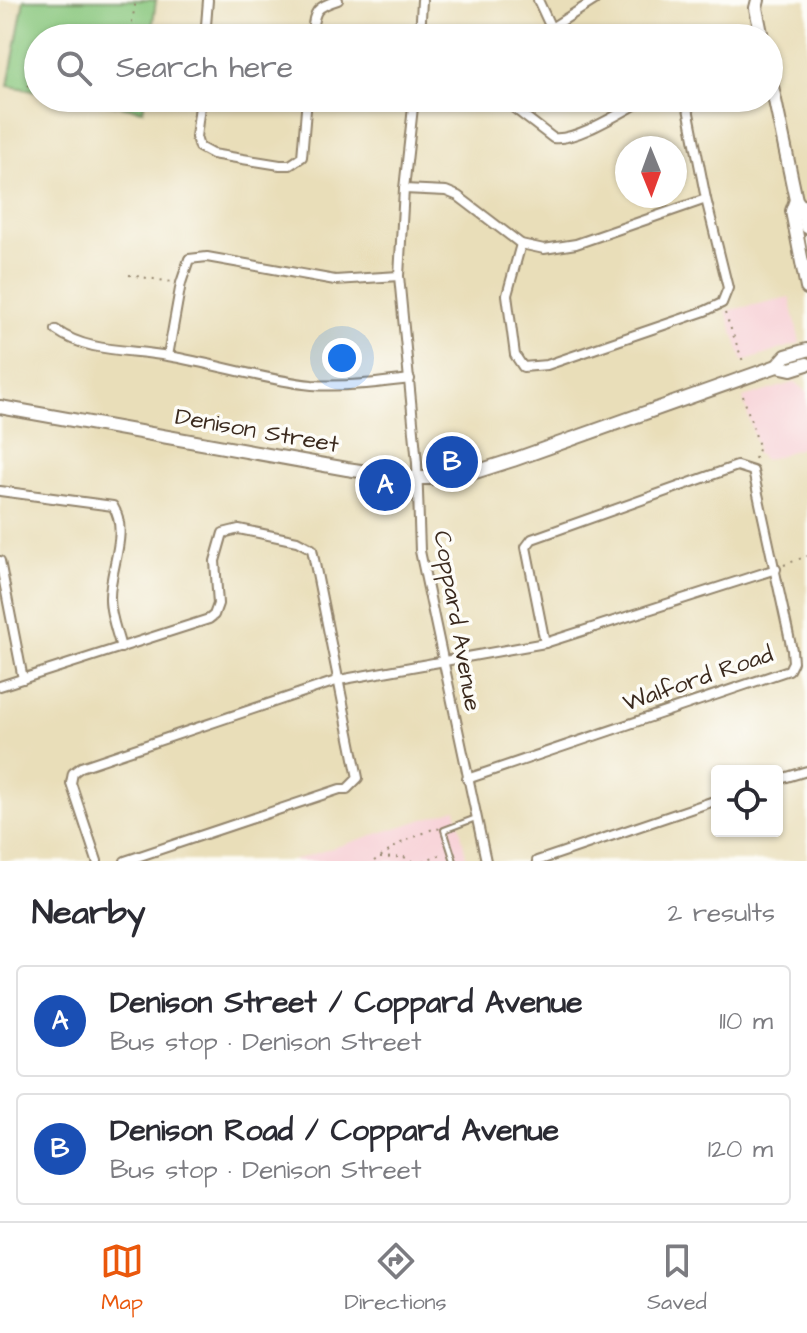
<!DOCTYPE html>
<html lang="en">
<head>
<meta charset="utf-8">
<style>
	body { margin:0; font-family:"Architects Daughter",sans-serif; background:#f2f2f3; color:#2b2b33 }
	.controls { position:absolute; right:24px; bottom:24px; display:grid; overflow:hidden; border-radius:8px; box-shadow:0 2px 6px #0004 }
	.controls button { width:72px; height:72px; display:grid; place-items:center; padding:0; border:0; border-bottom:2px solid #e1e1e2; background:#fff; color:#2b2b33; font:40px sans-serif }
	.compass { position:absolute; left:615px; top:136px; width:72px; height:72px; border-radius:50%; background:#fff; box-shadow:0 2px 6px #0004; rotate:179deg }
	.you { position:absolute; left:342px; top:358px; width:28px; height:28px; margin:-20px; border:6px solid #fff; border-radius:50%; background:#1a73e8; box-shadow:0 0 0 12px #1a73e833 }
	.badge { display:grid; place-items:center; width:52px; height:52px; border-radius:50%; background:#ea580c; color:#fff; font-size:26px; font-weight:700 }
	.pin { position:absolute; translate:-50% -50%; border:4px solid #fff; box-shadow:0 2px 8px #0006 }
	.list { margin:0; padding:0; list-style:none }
	h2 { display:flex; justify-content:space-between; align-items:center; height:104px; margin:0; padding:0 32px; font-size:34px }
	h2 small { font-size:26px; font-weight:400; color:#7c7c81 }
	.list li { display:grid; grid-template-columns:52px 1fr auto; gap:24px; align-items:center; box-sizing:border-box; height:112px; margin:0 16px 16px; padding:0 16px; border:2px solid #e1e1e2; border-radius:8px }
	.list b { display:block; font-size:30px; white-space:nowrap }
	.list p { margin:0; font-size:26px; white-space:nowrap; color:#7c7c81 }
	.list em { font-size:26px; font-style:normal; color:#7c7c81 }
	.icon { flex:none; width:44px; height:44px; fill:none; stroke:currentColor; stroke-width:2; stroke-linecap:round; stroke-linejoin:round }
	.map { position:relative; flex:none; width:807px; height:861px; overflow:hidden }
	.search { position:absolute; background:#fff; box-shadow:0 2px 6px #0004; left:24px; right:24px; top:24px; height:88px; display:flex; align-items:center; gap:20px; box-sizing:border-box; padding:0 28px; border-radius:44px; color:#7c7c81; font-size:30px }
	.sheet { height:360px; background:#fff }
	nav { display:flex; justify-content:space-around; align-items:center; box-sizing:border-box; height:112px; border-top:2px solid #e1e1e2; background:#fff; font-size:22px; color:#7c7c81 }
	nav a { display:grid; justify-items:center; gap:4px }
	nav .on { color:#ea580c }
	.map>svg:first-child { display:block }
</style>
</head>
<body>
<div class="map">
<svg width="807" height="861" viewBox="0 0 807 861">
	<rect width="100%" height="100%" fill="#fdfcf7"/>
	<filter id="ink" filterUnits="userSpaceOnUse"><feTurbulence type="fractalNoise" baseFrequency=".0125" numOctaves="2"/><feDisplacementMap in="SourceGraphic" scale="16" xChannelSelector="R" yChannelSelector="G"/><feConvolveMatrix kernelMatrix="1 2 1 2 8 2 1 2 1" color-interpolation-filters="sRGB"/></filter>
	<filter id="wash" filterUnits="userSpaceOnUse"><feTurbulence type="fractalNoise" baseFrequency=".006" numOctaves="4" result="noise"/><feDisplacementMap in="SourceGraphic" scale="32" xChannelSelector="R" yChannelSelector="G"/><feGaussianBlur stdDeviation="1.8" result="paint"/><feColorMatrix in="noise" values="0 0 0 0 0 0 0 0 0 0 0 0 0 0 0 0 0 1.4 0 .05"/><feComposite in="paint" operator="in"/></filter>
	<g filter="url(#wash)">
		<rect width="100%" height="100%" fill="#e9deb9"/>
		<g fill="#f7cfd5">
			<path d="M790,297l10,46 -57,19 -17,-51z"/>
			<path d="M796,382l11,11v53l-42,14 -10,-7 2,-6 -14,-49z"/>
			<path d="M456,809l11,52h-176z"/>
		</g>
		<g fill="#89c77e" stroke="#62784e" stroke-width="2">
			<path d="M24,0h132l-5,38h-113v53l-30,-5z"/>
			<path d="M75,98h70l-2,12z"/>
		</g>
	</g>
	<g filter="url(#ink)">
		<g fill="none" stroke-linecap="round" stroke-linejoin="round">
			<g stroke="#92846c" stroke-width="8">
				<path id="lane" d="M454,861l-10,-31 32,-12"/>
			</g>
			<g stroke="#92846c" stroke-width="12">
				<g id="street">
					<path d="M538,0l13,28"/>
					<path d="M205,38l3,-38"/>
					<path d="M311,38c4,-25 1,-30 27,-38"/>
					<path d="M420,38l2,-38"/>
					<path d="M528,38l23,-10 44,-28"/>
					<path d="M201,98l-5,39 3,10 13,7 68,11h10l12,-8 5,-59"/>
					<path d="M414,98l-10,91 -5,87 18,187 3,88 66,310"/>
					<path d="M511,98l3,10 39,30c23,4 73,-29 95,-40"/>
					<path d="M404,189l42,2 12,5 63,48 23,5 32,-5 130,-45"/>
					<path d="M521,244l-14,51 8,60 8,12 24,-2 158,-54 17,-8 6,-15 -22,-89 -20,-101"/>
					<path d="M56,330c32,23 74,19 112,26 48,8 96,24 144,29 33,2 66,-2 98,-6"/>
					<path d="M168,356l13,-73 8,-24 18,-2 128,23 64,-4"/>
					<path d="M0,491l113,15c17,27 -4,63 -3,93 0,16 7,33 11,49"/>
					<path d="M0,561l23,118"/>
					<path d="M0,686l209,-67 5,-4 4,-11 -3,-43 8,-28 16,-4 58,12 15,8 46,229 -11,11h-7l-215,72"/>
					<path d="M467,779l322,-109 4,-8 -1,-12 -39,-179 -16,-5 -205,73 -6,8 19,96"/>
					<path d="M777,780l30,-9"/>
					<path d="M97,861l-26,-78 2,-10 8,-6 258,-87 206,-37 231,-74"/>
					<path d="M537,861l180,-61"/>
				</g>
			</g>
			<g stroke="#92846c" stroke-width="16">
				<g id="secondary">
					<path d="M758,0l-2,8 6,30"/>
					<path d="M769,72l27,128 7,9 4,18"/>
					<path d="M796,200l-4,11 15,77"/>
					<path d="M777,366l14,3 16,-5"/>
					<path d="M0,407l347,62 59,9h41l22,-4 44,-14 264,-94 9,-10 21,-6"/>
				</g>
			</g>
			<g stroke="#92846c" stroke-width="2" stroke-dasharray="2 6" stroke-linecap="butt">
				<path d="M129,38l7,-38"/>
				<path d="M27,86l11,-7"/>
				<path d="M129,275l43,7"/>
				<path d="M725,313l19,51"/>
				<path d="M743,396l16,50 -5,16"/>
				<path d="M784,565l23,-9"/>
				<path d="M380,858l24,-1 9,4"/>
				<path d="M374,861l27,-18 34,-15 5,1"/>
				<path d="M423,861l21,-8"/>
			</g>
			<use href="#lane" stroke="#fff" stroke-width="4"/>
			<use href="#street" stroke="#fff" stroke-width="8"/>
			<use href="#secondary" stroke="#fff" stroke-width="12"/>
		</g>
	</g>
	<g text-anchor="middle" dominant-baseline="central" stroke-width="7" stroke-linejoin="round" paint-order="stroke">
		<g font-size="24" fill="#3b2a1e" stroke="#fdfcf7">
			<text transform="translate(257 431) rotate(10)">Denison Street</text>
			<text transform="translate(457 621) rotate(80)">Coppard Avenue</text>
			<text transform="translate(698 679) rotate(-19)">Walford Road</text>
		</g>
	</g>
</svg>
<div class="controls">
<button><svg class="icon" aria-label="locate" viewBox="0 0 24 24"><circle cx="12" cy="12" r="6"/><path d="M12 2v4M12 18v4M2 12h4M18 12h4"/></svg></button>
</div>
<svg class="compass" viewBox="-18 -18 36 36"><path d="M0-13l5 13h-10z" fill="#e53935"/><path d="M0 13l5-13h-10z" fill="#7c7c81"/></svg>
<div class="you"></div>
<div class="pin badge" style="left:385px;top:485px;background:#1a4fb4">A</div>
<div class="pin badge" style="left:452px;top:462px;background:#1a4fb4">B</div>
<div class="search"><svg class="icon" aria-label="search" viewBox="0 0 24 24"><circle cx="10" cy="10" r="6"/><path d="M15 15l6 6"/></svg>Search here</div>
</div>
<section class="sheet">
<h2>Nearby<small>2 results</small></h2>
<ul class="list">
<li><span class="badge" style="background:#1a4fb4">A</span><div><b>Denison Street / Coppard Avenue</b><p>Bus stop · Denison Street</p></div><em>110 m</em></li>
<li><span class="badge" style="background:#1a4fb4">B</span><div><b>Denison Road / Coppard Avenue</b><p>Bus stop · Denison Street</p></div><em>120 m</em></li>
</ul>
</section>
<nav>
<a class="on"><svg class="icon" aria-label="map" viewBox="0 0 24 24"><path d="M3 6l6-2 6 2 6-2v14l-6 2-6-2-6 2zM9 4v14M15 6v14"/></svg>Map</a>
<a><svg class="icon" aria-label="directions" viewBox="0 0 24 24"><path d="M12 3l9 9-9 9-9-9zM9 14v-3h6M13 9l2 2-2 2"/></svg>Directions</a>
<a><svg class="icon" aria-label="saved" viewBox="0 0 24 24"><path d="M7 4h10v16l-5-4-5 4z"/></svg>Saved</a>
</nav>
</body>
</html>
